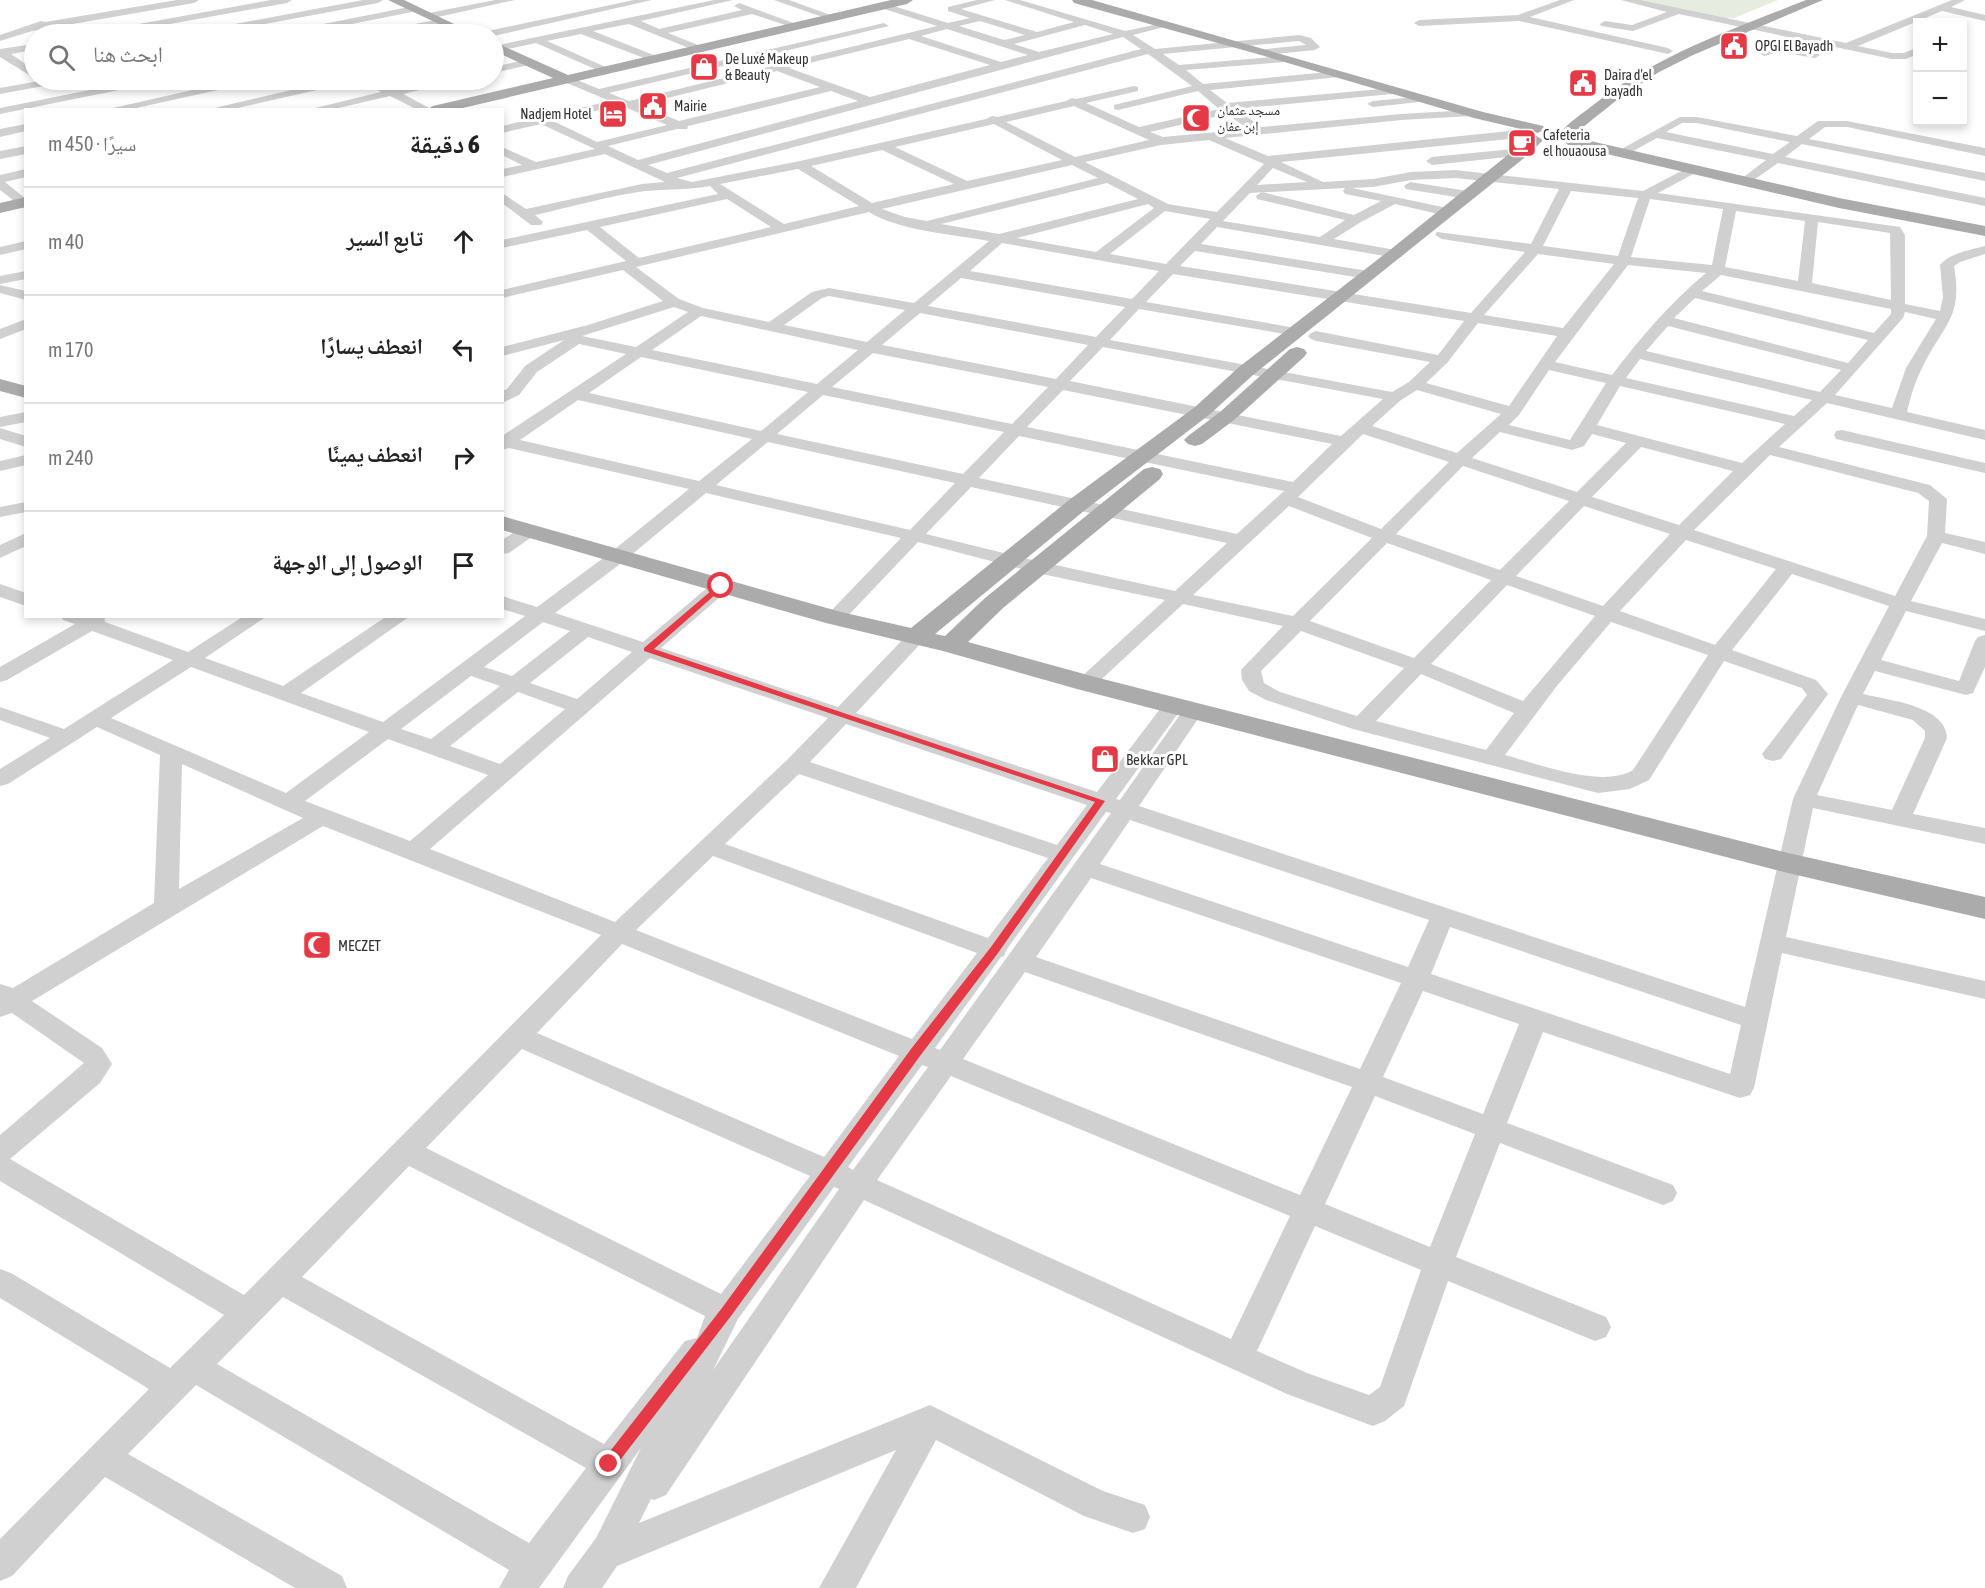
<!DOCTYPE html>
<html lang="ar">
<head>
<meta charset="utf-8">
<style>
	body { margin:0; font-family:"Asap Condensed","Noto Naskh Arabic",sans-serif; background:#f2f2f2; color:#222; direction:rtl }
	.controls { position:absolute; right:18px; top:18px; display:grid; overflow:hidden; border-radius:0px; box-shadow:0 3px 9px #0003 }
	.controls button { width:54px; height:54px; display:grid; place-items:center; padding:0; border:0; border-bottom:2px solid #e0e0e0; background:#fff; color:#222; font:30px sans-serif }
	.stop { position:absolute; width:18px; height:18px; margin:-14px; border:4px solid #e63946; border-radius:50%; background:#fff }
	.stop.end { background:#e63946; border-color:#fff; box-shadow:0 2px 6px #0008 }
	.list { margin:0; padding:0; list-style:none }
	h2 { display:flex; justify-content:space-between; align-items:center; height:78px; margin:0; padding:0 24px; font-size:26px }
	h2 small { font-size:20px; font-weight:400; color:#767676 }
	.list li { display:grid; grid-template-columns:39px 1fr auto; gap:18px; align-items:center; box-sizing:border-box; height:108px; padding:0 24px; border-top:2px solid #e0e0e0 }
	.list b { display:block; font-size:22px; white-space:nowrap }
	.list em { font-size:20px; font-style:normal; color:#767676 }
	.icon { flex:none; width:33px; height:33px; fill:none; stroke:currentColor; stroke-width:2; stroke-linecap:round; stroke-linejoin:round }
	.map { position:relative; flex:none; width:1985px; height:1588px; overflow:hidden; direction:ltr }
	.search { position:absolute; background:#fff; box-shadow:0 3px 9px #0003; left:24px; top:24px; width:480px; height:66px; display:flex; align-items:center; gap:15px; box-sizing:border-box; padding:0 21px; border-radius:33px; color:#767676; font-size:22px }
	.panel { position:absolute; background:#fff; box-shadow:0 3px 9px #0003; left:24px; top:108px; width:480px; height:510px; border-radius:0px; direction:rtl }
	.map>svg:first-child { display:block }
</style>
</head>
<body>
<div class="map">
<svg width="1985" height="1588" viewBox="0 0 1985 1588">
	<rect width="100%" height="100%" fill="#fff"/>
	<path fill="#e6ecdf" d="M1637,0h141l-44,18h-12z"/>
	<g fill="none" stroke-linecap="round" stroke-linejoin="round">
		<g fill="#d0d0d0" fill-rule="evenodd">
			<path d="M177,0h22l-5,3 -162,28 -32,10v-6l41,-14 4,1z"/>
			<path d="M271,0h21l-5,3 -173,31h-19l5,-3z"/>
			<path d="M363,0h20l-5,3 -167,31h-18l5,-3z"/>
			<path d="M495,0h20l-86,19 -5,-3 5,-3z"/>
			<path d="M634,0h18l-158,36 -11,-2 5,-3z"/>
			<path d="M714,0h19l-92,21 18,8 83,-19 -8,-4 5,-3 60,22 -5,3 -42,-14 -84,19 30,12 1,2 -5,3 -65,-26 -36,7 63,25 1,2 -5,3 -71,-27 -34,7 61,27 1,2 -5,3 -68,-30 -42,9v-6z"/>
			<path d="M774,0h15l47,17 -8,2z"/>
			<path d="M977,0h18l-34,9 76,23 37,-10 -69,-22h15l105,31 43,-9v4l-35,9 22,14 144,-14 12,3 9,9 -5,3 -49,5 -5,-3 5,-3 40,-4 -7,-4 -136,13 16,11 106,-9 5,3 -5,3 -99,8 17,14 136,-13 5,3 -5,3 -129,13 17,13 165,-15 6,3 -6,3 -157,15 27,18 139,-13 70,-4 6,3 -6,3 -70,4 -176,18 43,18 251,-26 6,4 -6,4 -238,24 42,20 50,-3 38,-7 44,-2 188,21 48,-25 6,4 -2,3 -37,20 242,34 5,8v69l35,7 3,-14 -3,-32c10,-12 30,-15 45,-19v8l-25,8 -6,4c9,51 -9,57 -30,98 -8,15 -13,31 -17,48l78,18v10l-158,-37 -48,44 151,38 17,14 -2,34 40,9v12l-43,-11 -31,58 74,18v12l-79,-20 -25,49 78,21 16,-40 3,-4 7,-2v32l-12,26 -7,2 -91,-24 -12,23c25,6 84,12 84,44l-34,76 72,14v16l-172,-36 -27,129 199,44v18l-203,-46 -28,135 -4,7 -10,3 -197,-66 -36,91 166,62 4,8 -4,8 -10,4 -163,-62 -44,114 150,60 5,10 -5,10 -11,4 -147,-60 -44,125 -19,15 -12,5 -86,-32 -423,-194 -198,295 -12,5 -3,-1 -12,24 291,-118 173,86 42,14 5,12 -5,12 -12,4 -49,-17 -148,-76 -80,148h-37l77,-138 -279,116 -15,22h-39l5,-12 28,-38 45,-90 -102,140h-40l10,-18 -313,-185 -68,69 214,122 5,12h-52l-190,-111 -93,99 -12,5v-42l149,-150 -149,-91v-29l11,4 159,95 54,-53 -224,-134v-46l84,-72 -72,-50 -12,4v-33l13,4 141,-85 6,-148 -63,-28 -89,57 -8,2v-17l50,-31 -50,-18v-13l64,22 109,-69 -81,-29 -85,49 -7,2v-15l75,-43 -12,-4 -2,-4h43l1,6 83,30 56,-36h23l-62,42 78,28 104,-70h23l-109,77 82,29 142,-106 -23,-7v-13l35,11 73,-54 79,-64 -180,-41 -7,2v-14l124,-82 -47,-10 -42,28 -18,23 -17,8v-12l5,-2 18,-23 39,-26 -62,16v-9l86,-22 75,-24 -40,-31 -121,28v-8l124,-29 -39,-31 -85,18v-8l216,-46 -8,-8c-21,4 -43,3 -65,5 -37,5 -74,16 -110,24l8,7 -2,3h-10l-29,-22v-10l24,16 116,-25 23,-2 -60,-28 -103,23v-8l20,-4 -20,-10v-8l34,15 59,-13 -54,-25 -39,9v-7l108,-25 -48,-20v-4h8l29,12 285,-66 5,3 -280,67 20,8 308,-75 -59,-19v-4h6l64,20 22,-5 -22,-7v-4zM980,21l45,14 -21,5 -45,-14zM1085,25l28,9 -74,18 -25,-8zM947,29l81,26 -27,7 -80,-26zM1123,37l18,12 -474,124 -19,-8zM909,39l81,26 -120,32 -81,-29zM1148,54l44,32 -78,19v4l4,1 80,-19 21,18 -80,18 -53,-24 52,-12v-4l-4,-1 -58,13 -4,-1 -6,3 -69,16 -5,-1 -6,3 -186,42 -108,21 -15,-4zM777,71l43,16 -141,34 -40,-16zM831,91l27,10 -220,59 -30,-14 69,-17h10l1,-3zM620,105l47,20 -70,17 -44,-21zM1074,106l75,34 -74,17 -69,-35zM1227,114l21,15 -85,8 -13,-5zM994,124l68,36 -95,21 -72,-34zM1209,140l55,24 -47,48 -49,-8 -83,-42 76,-17zM882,150l72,34 -82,19 -61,-37zM1072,165l26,13 -171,43 -22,-4 -23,-8zM1273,168l34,14 -50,3zM798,169l61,37 -75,18 -64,-40zM1455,178l104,11 -28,55 -94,-12 -2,3 7,4 83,13 -54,61 -291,-47 15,-15 173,28 5,-1 2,-3 -7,-4 -167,-27 16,-17 179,31 5,-1 2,-3 -2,-3 -67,-12 27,-17 34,-18 52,12 5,-1 2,-3 -2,-3 -100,-21 21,-1 38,-7zM1107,183l31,16 -139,35 -58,-10zM1345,188l-2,3 2,3 36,7 -27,14 -92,-23 -6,4 1,3 88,21 -25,17 -97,-16 27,-28zM1571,191l67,7 -20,58 -75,-10zM727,199l44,28 -132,31 -39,-31zM1650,199l73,10 -11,56 -81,-8zM1148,204l6,4 -58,44 -79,-14zM1165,211l45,8 -44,45 -56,-10zM1736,211l69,10 -7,60 -73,-14zM869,212c31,19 83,22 120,29l-75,62 -85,-15 -17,4 -43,30 -66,-14 -24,-9 -43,-32zM1818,222l72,11 1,67 -79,-17zM1002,243l157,28 -27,28 -162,-28zM1538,254l76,10 -51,64 -79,-13zM1628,265l78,8c-36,30 -65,64 -94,102l-57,-13zM1173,274l291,47 -26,34 -122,-24 -5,2 -3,3 3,3 5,2 114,21 -21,20 -17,10 -282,-52 29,-31 157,27 7,-4 -7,-4 -150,-26zM1721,275l170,34v5l-17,19 -172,-42zM961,278l164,29 -29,30 -168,-31zM829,296l76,14 -38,32 -83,-17 38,-27zM1695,298l173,42 -20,23 -174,-45zM674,307l14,5 -52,35 -54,-11zM1905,312l31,7 -30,49 -14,40 -57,-13 68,-77zM920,313l168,32 -32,34 -174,-34zM701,316l157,34 -41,34 -165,-34zM1478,323l79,13 -48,70 -83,-23 21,-20zM1668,326l173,44 -21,22 -174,-41zM1103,347l280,52 -42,37 -271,-55zM873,353l175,34 -36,37 -180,-37zM641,357l167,35 -47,39 -172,-38zM1640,359l172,41 -18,16 -168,-38zM1549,370l57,13 -36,57 -61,-15 10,-10zM1620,386l165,38 -43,39 -145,-38zM1063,390l269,54 -39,38 -266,-55zM1417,390l84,24 -44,39 -85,-27 29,-26zM823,395l181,37 -41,42 -186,-40zM578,400l174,39 -53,42 -179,-41zM1500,432l72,18 12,-4 8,-12 34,9 -49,49 -105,-34zM1363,434l86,28 -68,67 -83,-32zM1019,436l265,55 -47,43 -258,-56zM768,442l187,41 -45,47 -194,-45zM1641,447l92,24 -54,54 -87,-28zM1770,455l148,38 11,8 -2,35 -32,60 -201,-66zM1463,466l106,35 -69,69 -104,-36zM971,487l256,56 -52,48 -138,-30 -111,-27zM706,493l195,45 -73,76 -3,4 3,4h14l76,-80 119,31 128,27 -86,79 -3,4 3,4 7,2 7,-2 90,-83 100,22 -42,44 1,10 7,11 17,9 87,29 245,64 32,-4 19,-9 75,-119 78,27 5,7 -45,59 3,5 8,2 8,-2 47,-65 -12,-14 -84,-30 60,-76 97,32 -48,91 -48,102 -48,208 -606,-201 65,-96 -4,-4 -7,-2 -7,2 -66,94 -4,-1 68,-94 -4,-4 -7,-2 -7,2 -69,91 -241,-79 67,-72 3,-4 -3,-4h-14l-71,74 -177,-59 67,-58 3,-4 -3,-4h-14l-71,60 -88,-29 69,-52zM1289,506l83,32 -79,78 -100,-21zM1584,506l86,28 -67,72 -87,-30zM1686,540l90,29 -61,76 -95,-34zM1387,543l104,37 -77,78 -104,-37zM1507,585l88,31 -72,85 -92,-37zM543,622l27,9 -58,45 -28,-9zM1611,622l97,33 -75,115c-31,19 -94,-6 -128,-15l51,-68zM1301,631l103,37 -47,48 -77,-24 -16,-9 -3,-12zM588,637l44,15 -55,47 -47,-16zM650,658l178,60 -41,42 -172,162 -185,-73zM191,667l178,65 -83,61 -175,-75zM1421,674l93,39 -28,37 -110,-29zM471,676l29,10 -69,53 -30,-10zM518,692l47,17 -65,55 -50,-18zM1858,705l55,15 12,11v7l-33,72 -75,-15zM846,724l241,81 -30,40 -247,-83zM388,739l100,36 -78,66 -105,-40zM182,764l121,54 -124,71zM799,774l249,84 -60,80 -263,-94zM1106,812l5,1 -171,237 -5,-2 66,-91 3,-1 3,-7zM1130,820l299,100 -21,47 -308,-103zM323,826l278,109 -357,360 -234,-136 90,-76 12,-19 -10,-16 -70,-47zM713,856l264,97 -65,86 -276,-109zM1091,878l310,105 -41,86 -324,-112zM1450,927l291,98 -11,49 -299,-100zM622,944l277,112 -75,101 -287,-124zM1025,972l327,115 -52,108 -337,-136zM1423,991l96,33 -36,90 -100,-37zM522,1049l288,127 -89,118 -295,-146zM922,1065l6,2 -75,103 -5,-3zM951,1076l339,140 -59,123 -354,-159zM1375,1096l100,38 -45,113 -105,-43zM409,1166l296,150 -8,22 -12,3 -81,103 -302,-167zM834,1187l5,2 -126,181 25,-51zM1315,1226l106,44 -41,117 -11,8 -62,-22 -50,-22zM283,1297l303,171 -57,75 -312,-179z"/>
			<path d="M1560,0h14l-44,17 138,31 5,3 -5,3 -149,-33 -100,5 -5,-3 5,-3 99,-5z"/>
			<path d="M1621,0h19l206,43 106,-43h13l-14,7 34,8v6l-43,-10 -84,35 34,7h12l14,-6v7l-12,5h-14l-213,-45 -46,17 -32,-5 -1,-2 5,-3 27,4 35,-13z"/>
			<path d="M414,6l3,1v4l-116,23h-18l5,-3z"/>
			<path d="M441,19l5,3 -1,2 -55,10h-18l5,-3z"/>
			<path d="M34,44v6l-23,4 23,16v8l-34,-21v-8z"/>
			<path d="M1780,46l35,6 5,3 -5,3 -35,-6 -16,4 -5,-3z"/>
			<path d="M529,59l5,3 -1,2 -39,9v-6z"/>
			<path d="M45,80h20l-5,3 -60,11v-6z"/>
			<path d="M140,80h19l-5,3 -154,31v-6z"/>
			<path d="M237,80h18l-5,3 -123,27h-23z"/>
			<path d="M335,80h18l-5,3 -119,27h-23z"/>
			<path d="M360,80c16,-2 23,9 35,9 21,-1 39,-11 60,-9l-1,2 -51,12 30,16h-15l-28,-14 -60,14h-23l74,-18z"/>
			<path d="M1425,96l4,1v4l-56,6 -6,-3 6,-3z"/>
			<path d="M1680,117h17l100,19 21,-15h29l138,27v8l-138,-29h-22l-16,12 176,34v8l-183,-37 -17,13 200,41v8l-207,-43 -33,23 -6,-4 2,-3 25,-19 -109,-22 -31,17 -4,1 -6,-4zM1682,123h15l93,19 -17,12 -107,-22z"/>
			<path d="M26,124v7l-26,6v-8z"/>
			<path d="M26,146v8l-26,5v-8z"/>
			<path d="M1523,148l6,4 -2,3 -95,10 -6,-4 6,-4z"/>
			<path d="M26,169v8l-21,5 21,17v11l-26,-20v-15z"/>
			<path d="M1410,182l58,9 6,4 -6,4 -62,-10 -2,-3z"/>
			<path d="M26,241v8l-26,6v-8z"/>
			<path d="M26,271v8l-26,5v-8z"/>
			<path d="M0,285l26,6v9l-26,-7z"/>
			<path d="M26,319v10l-26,10v-10z"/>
			<path d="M26,412v10l-26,5v-10z"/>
			<path d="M0,428l26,8v11l-26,-8z"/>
			<path d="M1842,430l143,33v10l-149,-34 -2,-4 2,-4z"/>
			<path d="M26,455v10l-26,6v-10z"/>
			<path d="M26,502v10l-26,5v-10z"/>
			<path d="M530,525l6,1 3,4 -3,4 -27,19 -7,1v-14l22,-14z"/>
			<path d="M26,533v13l-26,12v-13z"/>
			<path d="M0,584l26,9v13l-26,-9z"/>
		</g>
		<g fill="#ababab" fill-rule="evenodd">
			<path d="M388,0h16l71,34h-15z"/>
			<path d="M891,0h22l-6,4 -453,106h-28l7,-4 120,-28 -59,-27v-9l74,33z"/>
			<path d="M1072,0h20l391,112 60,14 2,3 -7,4 -64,-15 -213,-63 -187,-52z"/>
			<path d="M1806,0h17l-130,55 -34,17 -37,24 -49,39 -5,1 -7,-4c8,-10 21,-18 31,-26 64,-51 140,-76 214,-106z"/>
			<path d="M1535,135l8,5 -15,15 -275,220 -44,40 -124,95 -150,124 10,2 40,-38 159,-129 8,-2 8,2 3,5 -3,5 -157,129 -35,34 127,35 693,176 197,44v22l-197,-46 -711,-184 -134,-38 -117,-28 -324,-93v-14l339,96 70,16 158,-128 126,-93 44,-40 151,-117 140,-113z"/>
			<path d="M1573,137l266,61 146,28v10l-146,-28 -271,-63 -3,-3 3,-3z"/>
			<path d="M26,197v10l-26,6v-10z"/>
			<path d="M1297,347l7,2 3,4 -3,4 -70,63 -32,24 -7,2 -7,-2 -4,-4 4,-4 32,-24 70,-63z"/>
			<path d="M0,379l26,7v12l-26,-7z"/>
		</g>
	</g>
	<path fill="#e63946" d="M718,585l7,1 -71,63 451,152 -107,152 -78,103 -189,260 -117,152 -5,2 -5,-2 -3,-4 3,-5 118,-151 189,-259 80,-102 104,-145 -451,-151v-3z"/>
	<defs>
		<g id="civic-square" transform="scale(1.5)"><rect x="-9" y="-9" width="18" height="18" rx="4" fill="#e63946" stroke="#fff"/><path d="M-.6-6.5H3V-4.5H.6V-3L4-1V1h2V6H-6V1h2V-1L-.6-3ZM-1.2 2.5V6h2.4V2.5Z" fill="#fff"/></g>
		<g id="shop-square" transform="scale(1.5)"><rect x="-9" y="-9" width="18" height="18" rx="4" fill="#e63946" stroke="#fff"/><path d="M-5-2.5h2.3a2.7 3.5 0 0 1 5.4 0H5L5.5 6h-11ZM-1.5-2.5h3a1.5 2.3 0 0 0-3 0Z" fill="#fff"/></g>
		<g id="hotel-square" transform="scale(1.5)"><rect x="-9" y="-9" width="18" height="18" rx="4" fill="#e63946" stroke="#fff"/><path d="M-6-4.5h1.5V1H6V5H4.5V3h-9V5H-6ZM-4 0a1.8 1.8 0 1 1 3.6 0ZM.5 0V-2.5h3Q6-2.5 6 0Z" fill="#fff"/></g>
		<g id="mosque-square" transform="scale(1.5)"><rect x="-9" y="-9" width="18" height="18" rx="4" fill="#e63946" stroke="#fff"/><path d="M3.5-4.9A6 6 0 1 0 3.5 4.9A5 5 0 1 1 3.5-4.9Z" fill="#fff"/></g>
		<g id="cafe-square" transform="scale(1.5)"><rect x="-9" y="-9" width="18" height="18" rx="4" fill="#e63946" stroke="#fff"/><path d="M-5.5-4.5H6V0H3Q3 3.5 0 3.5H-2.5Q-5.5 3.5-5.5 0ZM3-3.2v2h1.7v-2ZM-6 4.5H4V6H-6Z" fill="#fff"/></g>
	</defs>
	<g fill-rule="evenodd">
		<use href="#civic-square" x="1734" y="46"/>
		<use href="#shop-square" x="704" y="67"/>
		<use href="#civic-square" x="1583" y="83"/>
		<use href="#civic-square" x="653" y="106"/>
		<use href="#hotel-square" x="613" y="114"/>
		<use href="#mosque-square" x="1196" y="118"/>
		<use href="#cafe-square" x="1522" y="143"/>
		<use href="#shop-square" x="1105" y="759"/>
		<use href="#mosque-square" x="317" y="945"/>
	</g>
	<g text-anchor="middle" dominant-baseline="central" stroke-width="6" stroke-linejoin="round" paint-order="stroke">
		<g font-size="14" fill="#333" stroke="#fff" text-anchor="start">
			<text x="1755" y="46">OPGI El Bayadh</text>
			<text x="725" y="59">De Luxé Makeup<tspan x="725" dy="16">&amp; Beauty</tspan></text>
			<text x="1604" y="75">Daira d'el<tspan x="1604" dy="16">bayadh</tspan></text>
			<text x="674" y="106">Mairie</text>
			<text x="1217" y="110">مسجد عثمان<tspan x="1217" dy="16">إبن عفان</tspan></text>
			<text x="592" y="114" text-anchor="end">Nadjem Hotel</text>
			<text x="1543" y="135">Cafeteria<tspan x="1543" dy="16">el houaousa</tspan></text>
		</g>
		<g font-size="15" fill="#333" stroke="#fff" text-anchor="start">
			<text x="1126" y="759">Bekkar GPL</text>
			<text x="338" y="945">MECZET</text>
		</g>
	</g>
</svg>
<div class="controls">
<button>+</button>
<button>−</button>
</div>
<div class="stop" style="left:721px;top:586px"></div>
<div class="stop end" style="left:609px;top:1464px"></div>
<div class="search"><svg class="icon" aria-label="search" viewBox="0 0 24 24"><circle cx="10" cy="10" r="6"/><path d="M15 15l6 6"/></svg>ابحث هنا</div>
<section class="panel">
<h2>6 دقيقة<small>سيرًا · 450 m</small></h2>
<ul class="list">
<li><svg class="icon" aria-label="ahead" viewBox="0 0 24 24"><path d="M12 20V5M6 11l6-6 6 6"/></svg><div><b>تابع السير</b></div><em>40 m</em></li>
<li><svg class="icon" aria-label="left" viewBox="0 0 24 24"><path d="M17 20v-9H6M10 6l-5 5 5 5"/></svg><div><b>انعطف يسارًا</b></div><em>170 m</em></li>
<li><svg class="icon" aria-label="right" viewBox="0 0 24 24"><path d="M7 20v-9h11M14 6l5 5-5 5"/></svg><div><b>انعطف يمينًا</b></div><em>240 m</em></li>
<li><svg class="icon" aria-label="arrive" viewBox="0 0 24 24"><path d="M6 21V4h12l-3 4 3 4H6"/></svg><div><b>الوصول إلى الوجهة</b></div></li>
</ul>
</section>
</div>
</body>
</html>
